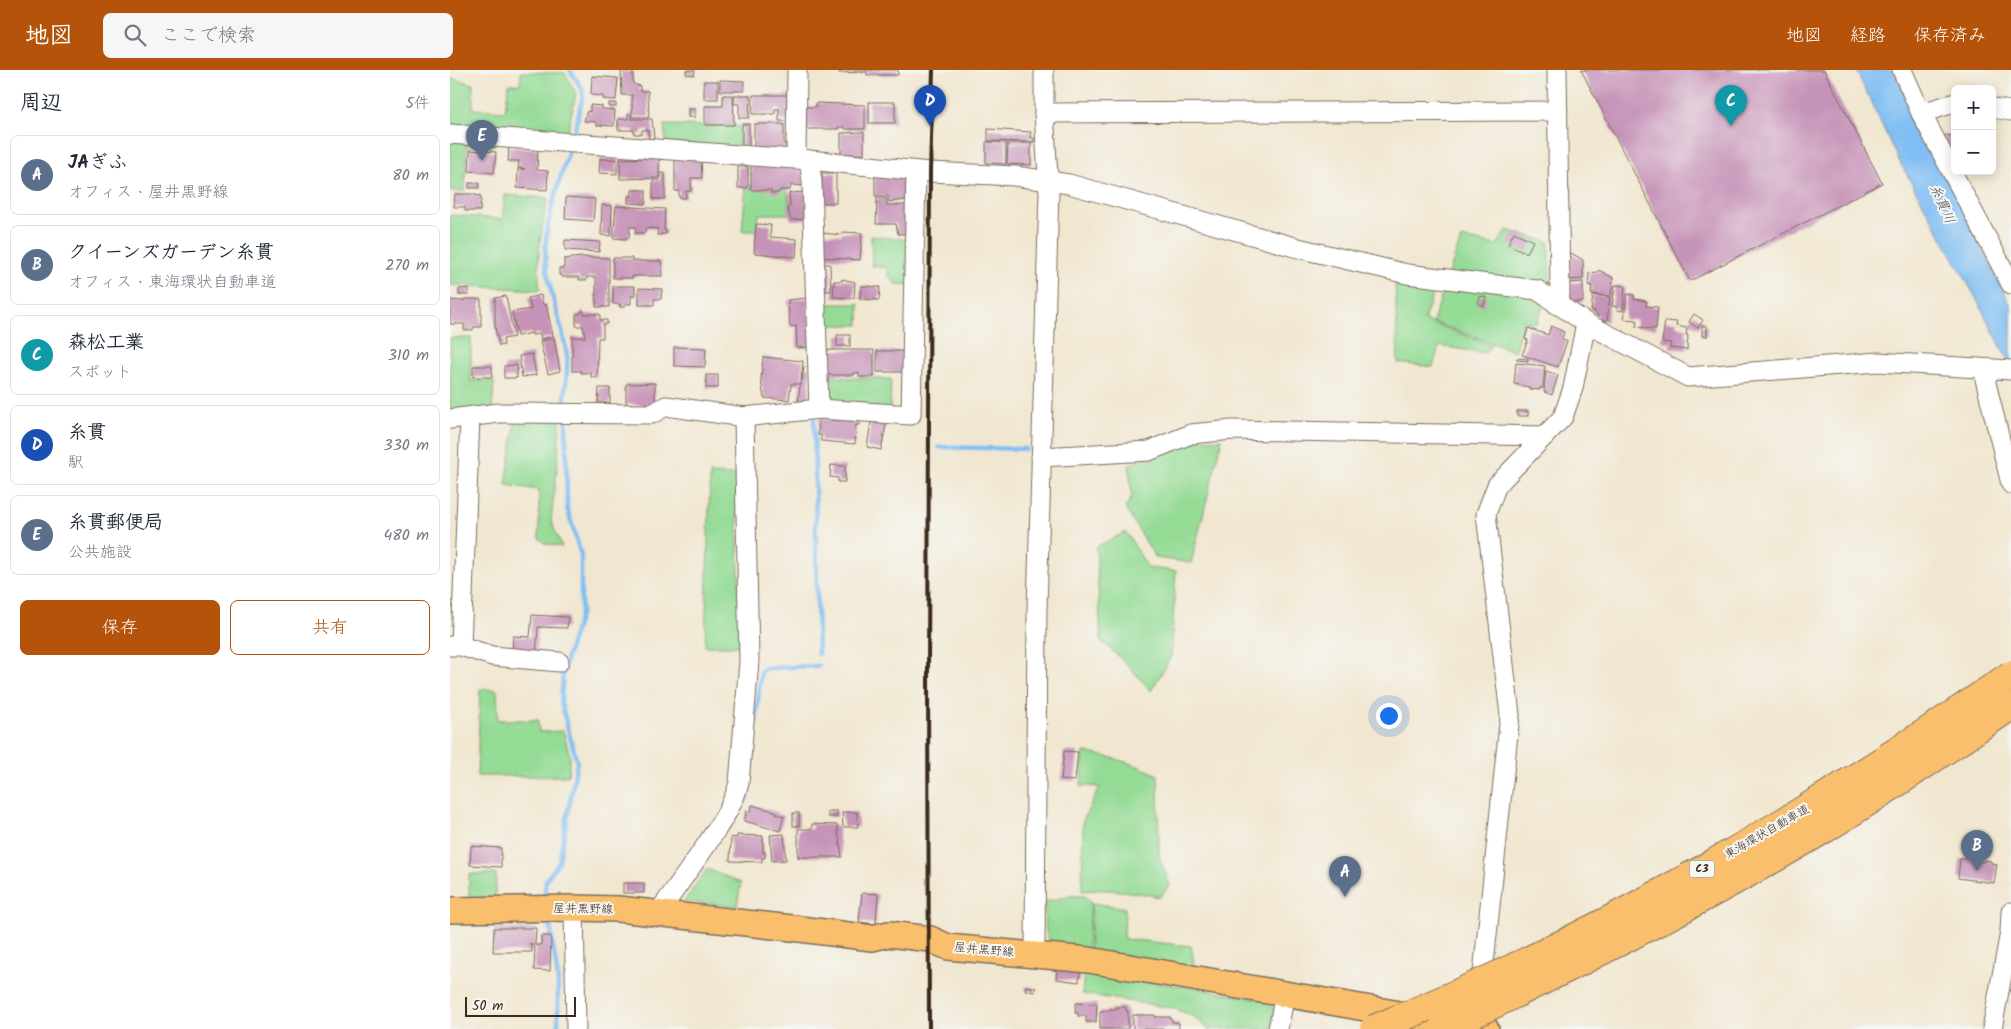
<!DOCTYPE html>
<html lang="ja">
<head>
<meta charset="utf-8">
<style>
	body { margin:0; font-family:Kalam,"Klee One",sans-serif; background:#f6f6f7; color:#1f2937 }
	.controls { position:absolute; right:15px; top:15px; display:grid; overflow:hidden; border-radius:8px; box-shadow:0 2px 12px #0003 }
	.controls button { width:45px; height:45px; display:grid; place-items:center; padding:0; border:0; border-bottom:1px solid #e0e1e3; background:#fff; color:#1f2937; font:25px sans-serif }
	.scale { position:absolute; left:15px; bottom:12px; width:111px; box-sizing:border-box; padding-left:5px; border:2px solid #3b2a1e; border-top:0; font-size:14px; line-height:18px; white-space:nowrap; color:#3b2a1e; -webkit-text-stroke:4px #f6f6f2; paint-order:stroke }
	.you { position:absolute; left:938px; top:645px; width:18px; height:18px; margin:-12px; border:4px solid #fff; border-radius:50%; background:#1a73e8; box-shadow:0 0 0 8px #1a73e833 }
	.badge { display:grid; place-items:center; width:32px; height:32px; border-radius:50%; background:#b45309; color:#fff; font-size:16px; font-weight:700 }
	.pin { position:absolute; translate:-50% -41px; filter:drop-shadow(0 1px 2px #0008) }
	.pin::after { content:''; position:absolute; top:26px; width:18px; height:15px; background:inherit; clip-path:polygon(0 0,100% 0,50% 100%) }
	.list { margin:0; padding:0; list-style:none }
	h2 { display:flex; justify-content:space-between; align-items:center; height:65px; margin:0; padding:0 20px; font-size:21px }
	h2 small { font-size:16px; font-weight:400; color:#747a83 }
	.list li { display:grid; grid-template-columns:32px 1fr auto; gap:15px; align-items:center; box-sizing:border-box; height:80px; margin:0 10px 10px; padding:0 10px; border:1px solid #e0e1e3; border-radius:8px }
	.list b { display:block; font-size:19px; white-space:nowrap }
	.list p { margin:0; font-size:16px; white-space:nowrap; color:#747a83 }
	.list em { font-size:16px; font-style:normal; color:#747a83 }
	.actions { display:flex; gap:10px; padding:15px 20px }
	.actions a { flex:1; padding:11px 0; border:1px solid #b45309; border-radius:8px; text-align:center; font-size:18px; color:#b45309 }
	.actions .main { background:#b45309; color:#fff }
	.icon { flex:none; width:28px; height:28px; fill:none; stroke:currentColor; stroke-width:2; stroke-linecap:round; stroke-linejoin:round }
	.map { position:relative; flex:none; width:1561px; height:959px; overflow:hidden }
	header { display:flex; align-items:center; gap:30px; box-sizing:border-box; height:70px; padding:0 25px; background:#b45309; color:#fff }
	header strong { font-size:24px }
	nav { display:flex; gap:28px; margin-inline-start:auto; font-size:18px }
	.search { width:350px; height:45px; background:#f6f6f7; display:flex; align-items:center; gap:12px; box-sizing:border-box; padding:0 18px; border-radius:8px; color:#747a83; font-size:19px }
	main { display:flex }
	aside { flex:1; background:#fff }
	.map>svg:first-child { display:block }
</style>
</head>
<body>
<header>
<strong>地図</strong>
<div class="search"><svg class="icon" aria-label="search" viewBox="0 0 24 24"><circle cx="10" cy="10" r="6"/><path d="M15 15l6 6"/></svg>ここで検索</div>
<nav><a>地図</a><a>経路</a><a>保存済み</a></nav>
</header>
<main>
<aside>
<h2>周辺<small>5件</small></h2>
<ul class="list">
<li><span class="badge" style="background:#5c6f8a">A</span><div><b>JAぎふ</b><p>オフィス · 屋井黒野線</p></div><em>80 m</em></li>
<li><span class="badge" style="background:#5c6f8a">B</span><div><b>クイーンズガーデン糸貫</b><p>オフィス · 東海環状自動車道</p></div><em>270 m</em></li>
<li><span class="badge" style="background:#0f9aa8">C</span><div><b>森松工業</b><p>スポット</p></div><em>310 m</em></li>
<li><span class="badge" style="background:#1a4fb4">D</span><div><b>糸貫</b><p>駅</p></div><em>330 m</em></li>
<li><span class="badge" style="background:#5c6f8a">E</span><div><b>糸貫郵便局</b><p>公共施設</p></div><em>480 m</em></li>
</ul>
<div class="actions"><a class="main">保存</a><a>共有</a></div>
</aside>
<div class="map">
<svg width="1561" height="959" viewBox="0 0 1561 959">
	<rect width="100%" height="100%" fill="#f6f6f2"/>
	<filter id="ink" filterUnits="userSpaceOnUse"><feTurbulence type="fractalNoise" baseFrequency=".02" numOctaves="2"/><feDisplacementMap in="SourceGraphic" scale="10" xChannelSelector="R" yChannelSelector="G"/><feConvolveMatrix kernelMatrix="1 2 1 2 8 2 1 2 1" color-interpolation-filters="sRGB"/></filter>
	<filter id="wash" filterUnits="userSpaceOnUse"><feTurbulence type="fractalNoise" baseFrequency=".0096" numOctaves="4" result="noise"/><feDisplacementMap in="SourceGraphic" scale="20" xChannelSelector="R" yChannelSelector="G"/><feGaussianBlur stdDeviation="1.12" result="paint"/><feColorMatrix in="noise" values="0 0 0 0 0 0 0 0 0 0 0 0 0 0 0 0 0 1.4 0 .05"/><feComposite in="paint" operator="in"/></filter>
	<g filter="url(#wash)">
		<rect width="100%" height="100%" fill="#f1e7d0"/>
		<g fill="#94db95" stroke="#68825a">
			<path d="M71,2l44,1 11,21 -10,44 -116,-9v-51l23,6v25l32,2 4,-27h11z"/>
			<path d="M214,55l75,1 1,23 -74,-7z"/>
			<path d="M0,71l17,2 -2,48h-15z"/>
			<path d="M296,116h41l3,28h-31l-3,17h-14z"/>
			<path d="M55,125l43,3c-7,31 -12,61 -8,92l-90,-5v-70l52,4z"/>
			<path d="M1057,160l42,12 1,49 -14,32 -12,-2 -10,30 -81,-29 28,-84 36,7z"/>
			<path d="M421,166l40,4v45l-15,-1 -8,-9v-7l-16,-2z"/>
			<path d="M945,211l41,4 -12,35 67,25 -6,8 -46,-7 -6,21 -35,-4z"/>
			<rect x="374" y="234" width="35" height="21"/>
			<path d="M0,268h21v43h23l-2,29 -42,5z"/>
			<path d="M375,307l66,2 -1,31 -59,-5 -6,-9z"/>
			<path d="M66,348l44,1 -2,40 -7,62 11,26 -18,-4 -5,-5v-48l-33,-5z"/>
			<path d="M772,369l-31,124 -35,-5 -31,-50 7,-11 -3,-32 63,-25z"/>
			<path d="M260,404l27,1 3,171h-35z"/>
			<path d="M676,462l22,36 28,3 -5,86 -20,34 -26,-29 -24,-21 -5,-94z"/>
			<path d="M30,619l17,1 1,30h40l1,12 24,-1 7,25 -2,20h-91z"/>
			<path d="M634,682c27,5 50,11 74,23l1,82 11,28 -10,12c-26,-5 -52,-9 -78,-6l1,-71 17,-33 -19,-1z"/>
			<path d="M257,799l34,14 -4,23 -53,-4z"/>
			<path d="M19,804h27l-1,27h-26z"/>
			<path d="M618,826h16l7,5 -4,54c-9,-3 -23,-4 -31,-8 -14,-9 -11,-31 -11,-45z"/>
			<path d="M642,833l33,5 -1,31 67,7 3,17 -3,5 -102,-13z"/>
			<path d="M634,903l112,15 68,12 11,10 -4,19h-63l-14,-12 -21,-9 -91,-14z"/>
		</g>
		<path fill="#80bef3" stroke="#5e7488" d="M1406,0h37l118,236v60l-36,-70 -78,-139z"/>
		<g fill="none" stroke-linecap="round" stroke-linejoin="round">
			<g stroke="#80bef3" stroke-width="4.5">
				<path d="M120,0l12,19 1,6 -10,43"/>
				<path d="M115,340c-2,-18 4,-36 2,-54 -4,-30 -17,-60 -21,-90 -5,-36 13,-82 23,-116"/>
				<path d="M364,349l4,235"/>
				<path d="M489,377l87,2"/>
				<path d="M278,758l20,-32 13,-125 5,-3 52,-2"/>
				<path d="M97,828h-3l2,-18 13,-18 18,-100 -16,-59 2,-33 18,-58v-57l-14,-47 -1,-90"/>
				<path d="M99,847l9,63v49"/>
			</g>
		</g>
		<g id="blocks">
			<g fill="#c693b8">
				<path d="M236,0h9l-1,5 -8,-1z"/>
				<path d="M389,0h59v5h-31v-3l-28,1z"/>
				<path d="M1131,0h243l58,113 -192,98z"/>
				<path d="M183,1v13l7,2v5h8l1,26h-17v-22h-10l-1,-23z"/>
				<path d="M142,6l26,2 -2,22 -13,-1v-3l-12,-1z"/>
				<path d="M270,10l24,1v10h-24z"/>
				<rect x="254" y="11" width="14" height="18"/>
				<path d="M273,25h10l1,30h-29v-19h18z"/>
				<path d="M284,25h16l-1,23h-10v-14h-5z"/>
				<path d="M303,25h38v26h-12v-12h-4v5h-23z"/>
				<rect x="419" y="32" width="26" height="21"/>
				<rect x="159" y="33" width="7" height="4"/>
				<path d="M366,33l49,2v24h-20v-2h-7v2h-36v-22h14z"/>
				<path d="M140,35l12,1v3l13,1 -1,16 -18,-1v-3l-12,-1 3,-10 3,1z"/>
				<rect x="238" y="39" width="7" height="8"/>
				<path d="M178,44h3v5h21l2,19 -5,1 -1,-9h-6v4h-8v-4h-16v-11h10z"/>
				<rect x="292" y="54" width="7" height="23"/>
				<path d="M304,54h30v20h6v7h-36z"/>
				<path d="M538,59l43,3 -1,5 4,1v4l-46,-1z"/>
				<path d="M414,62v22h-23v-21z"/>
				<path d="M1495,65l10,1v13l-12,-1z"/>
				<path d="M536,72h20v22l-20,-1z"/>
				<path d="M558,73h23v22l-24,-1z"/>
				<path d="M59,77l29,2 -1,21 11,1 -1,19 -30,-2 1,-19h7l-7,-1 1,-7h-11z"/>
				<path d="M20,80l26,2 -2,21 -25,-2z"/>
				<path d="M200,86h12v4h-3v18l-39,1v-20l30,-1z"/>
				<path d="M150,89h17v15l-18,-1z"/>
				<path d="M225,89h26l1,19h-11v13h-5v7h-7v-7h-4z"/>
				<path d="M301,95l48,3 4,7 2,11 -14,-1 -1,5h-10l-1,3h-8v-3h-20z"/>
				<rect x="288" y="97" width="10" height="21"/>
				<path d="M210,103h5v26h-12v-19h7z"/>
				<rect x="372" y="103" width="14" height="30"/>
				<path d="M425,106h31v24l-17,2v-6h-14z"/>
				<rect x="19" y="113" width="10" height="5"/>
				<path d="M182,120h14v14l-18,-1v-7h4z"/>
				<path d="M356,122l2,27 -17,1 -4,-13 3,-1 -1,-13z"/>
				<path d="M5,124h20v1l6,1 -1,15h-15v-4h-11z"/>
				<path d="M116,127l29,2 -2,22 -28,-2z"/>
				<path d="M427,128h10v7h22l-2,29h-9l-2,-10h-20z"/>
				<path d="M152,135l10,1 -1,30 -10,-1z"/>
				<path d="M166,136l49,3 -1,21h2v4l-9,1 1,-6 -12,-1 -1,5h-10l1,-6h-6l-1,11 -2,-1v2l-14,-1z"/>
				<path d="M306,154l15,1 -1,12 27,2 -1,18 -42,-4z"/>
				<path d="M392,162l20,1 -2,27 -41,-3 2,-24 21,2z"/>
				<path d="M1064,162l19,9 -6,12 -19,-9z"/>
				<path d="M115,170l35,2 -1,10 -34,-2z"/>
				<path d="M1116,183h5l12,7v19l-16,1z"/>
				<path d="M132,187l27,1v49h-13v-30h-9v3h-8v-3h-17v-2h-3v-7h5v-9z"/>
				<path d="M163,188h19v3h29l1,15h-29v2h-20z"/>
				<path d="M368,194h12l1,27h-12z"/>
				<path d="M1149,200l14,8 -2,18 -20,-2 1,-8 -4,-1 1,-12 9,-1z"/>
				<path d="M392,209l13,3 -1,16 -21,-1 1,-16h8z"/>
				<path d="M1133,212v20h-14l-1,-19z"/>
				<path d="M1165,215l10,1 -2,25 -6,-1v-3l-5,-1z"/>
				<path d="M163,216h22v10h-4v8h-6v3h-5v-3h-7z"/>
				<path d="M411,216l19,1 -1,13 -19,-1z"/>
				<path d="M19,218v7h-10v-6z"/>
				<path d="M189,218l23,1 -1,10h-7v6h-15z"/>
				<path d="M1177,224l7,1v4l13,2 -1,5 12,1 -2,22 -20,-2 1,-7 -13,-1z"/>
				<path d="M91,225l2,10 3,-1 7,32 -12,3 -1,-5 -8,1v-2l-15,3 -5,-24 19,-3 -3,-11z"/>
				<path d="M1143,225l17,2 -3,24 -10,-1 1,-5 -3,-1v-3h-4z"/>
				<path d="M56,226l8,41 -11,2 1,6 -5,1 -4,-19v-29z"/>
				<path d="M1030,226l6,1 -2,9 -6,-2z"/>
				<path d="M357,228l6,49 -16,1 -1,-22 -6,1 -2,-27z"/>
				<path d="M14,229h17v28h-8v3h-9v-6h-14v-24l14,1z"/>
				<path d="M131,241h3v3h16v6h7v4h-4v14h-5l-1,39h-6v-4h-10v-2h-9v-34h13l-2,-11h-7v-12h5z"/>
				<path d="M1244,244l9,6 -5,8 -9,-6z"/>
				<path d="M1215,251l12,1 -1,4 11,2 -1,7h2l-1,15 -17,-2 1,-5 -9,-1z"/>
				<path d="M1101,256l13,6 -2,7 5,2 -9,26 -36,-12 6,-15 -3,-1 3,-11 20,7z"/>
				<rect x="1252" y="256" width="5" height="10"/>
				<rect x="387" y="265" width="13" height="11"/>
				<path d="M104,268l6,33 -12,3 -8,-33z"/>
				<path d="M224,277l32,1 -1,19 -31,-1z"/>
				<path d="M374,280h50v27h-15v-4h-5v2h-30z"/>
				<rect x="427" y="281" width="26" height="21"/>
				<path d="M82,284l4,21 -14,2 -3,-21z"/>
				<path d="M313,287l40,4 -2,24 3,-18 6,1 -1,35 -11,1 2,-20h-9l-2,16 -25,-2 -3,-18z"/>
				<path d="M1067,288l11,1v2l-11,-1z"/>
				<path d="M1066,293l29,3 -2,22h-3v2l-11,-1v-2l-15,-3z"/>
				<path d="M67,295v13h-13v-12z"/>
				<rect x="23" y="296" width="19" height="11"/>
				<path d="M1096,301l12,4 -6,20 -8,-3z"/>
				<rect x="256" y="305" width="12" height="13"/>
				<path d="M205,313v20h-9v2l-20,-1v-20z"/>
				<path d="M149,318h11v15h-12z"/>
				<rect x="1067" y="341" width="11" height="5"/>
				<path d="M389,346l20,1v8h-3l-1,19 -34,-3v-6h-3l1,-17 20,3z"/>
				<path d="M421,352l15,3 -5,25 -14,-3z"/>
				<path d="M381,395l14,1v16h-7v-4l-8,-1z"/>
				<path d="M82,545l36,2 -1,11 -29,-1 -2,30 -24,-1 1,-20 17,1z"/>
				<path d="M614,681l14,1 -3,29 -14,-1z"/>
				<path d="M302,735l25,7 -1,2 8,2 -4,15 -36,-10 3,-10 3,1z"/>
				<rect x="378" y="741" width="9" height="6"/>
				<path d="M392,742h15l1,15h-15z"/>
				<rect x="343" y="743" width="6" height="13"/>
				<path d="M362,754l25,1 5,32h-44v-28h14z"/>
				<path d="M334,764l2,26 -14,1 -2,-26z"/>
				<path d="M287,765l26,1v16h2v6h-3v4l-32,-1 1,-24 6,1z"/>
				<path d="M21,776l30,2v19l-31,-2z"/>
				<path d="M1515,787l14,2v2l4,1 1,-2 7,1v2l6,1 -3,19 -36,-5 2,-19h5z"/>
				<rect x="173" y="813" width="21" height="10"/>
				<path d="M412,823l16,1 -2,30 -17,-2z"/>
				<path d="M44,858h42l-1,16h-6h3v8h-39z"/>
				<path d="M91,866h10l-1,35 -16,-1 1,-25h6z"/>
				<path d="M607,899l23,2 -1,11 -23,-3z"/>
				<path d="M576,916l10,2 -1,4 -10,-2z"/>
				<path d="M626,933l21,1 -1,18h-10v-6h-8v-3h-3z"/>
				<path d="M667,937h9v4h2v18h-28v-18h10v-2h7z"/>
				<path d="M683,945h22v2h15l2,5 7,1v6h-46z"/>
			</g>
		</g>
	</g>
	<g filter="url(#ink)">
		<use href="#blocks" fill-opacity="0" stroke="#7b6c5c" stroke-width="1"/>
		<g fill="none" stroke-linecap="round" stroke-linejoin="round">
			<g stroke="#7b6c5c" stroke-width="21">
				<g id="minor">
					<path d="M1107,0l3,224 -3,11"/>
					<path d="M1452,0l19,43 90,171"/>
					<path d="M1542,38l19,3"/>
					<path d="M594,43l514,-2"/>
					<path d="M1471,43l34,-10"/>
					<path d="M0,64l359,26 121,12 85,4 54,8 229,64 109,26 130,16 49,33 102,54 190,-15 133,8"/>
					<path d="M346,89l1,-89"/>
					<path d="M359,90l3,21 7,228"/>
					<path d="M1542,299l-7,10 26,105"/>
					<path d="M0,349l49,-6 153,1 14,-8 78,11 75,-8 92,6 5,-244"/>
					<path d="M591,387l108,-6 42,-17 41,-4 313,6"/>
					<path d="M0,576h11l31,10 67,6"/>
					<path d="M11,576l9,-228"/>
					<path d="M124,838l2,121"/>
					<path d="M208,843c17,-23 33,-46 49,-69 13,-20 26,-38 32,-61l10,-122 -5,-244"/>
					<path d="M585,885l2,-346 12,-417 -5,-79v-43"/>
					<path d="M1031,922l29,-277 -24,-201 11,-29 66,-68 10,-29 13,-65"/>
					<path d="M828,959l7,-35"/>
					<path d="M1542,959l18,-97 1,-20"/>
				</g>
			</g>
			<g stroke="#7b6c5c" stroke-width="28">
				<path id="major" d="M0,840l124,-2 44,1 174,19 80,10 17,-4 41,5 18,8 141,13 397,69"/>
			</g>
			<use href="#minor" stroke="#fff" stroke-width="19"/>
			<use href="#major" stroke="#f9bf6c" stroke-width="25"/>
			<path stroke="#3b2a1e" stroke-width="4" d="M479,959l-1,-358 2,-499 3,-102"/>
			<g stroke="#7b6c5c" stroke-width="30" stroke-linecap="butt">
				<g id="highway-bridge">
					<path d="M924,959c226,-91 437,-216 637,-354"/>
					<path d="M992,959c129,-61 256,-125 379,-198 65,-39 127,-83 190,-125"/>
				</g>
			</g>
			<use href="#highway-bridge" stroke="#f9bf6c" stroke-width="28"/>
		</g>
	</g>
	<g text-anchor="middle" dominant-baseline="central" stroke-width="4" stroke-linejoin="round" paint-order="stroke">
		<rect fill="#f6f6f2" stroke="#73675e" stroke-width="1" x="1239.5" y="790.5" width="25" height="17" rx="4"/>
		<g font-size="11" font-weight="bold" fill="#3b2a1e">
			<text x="1252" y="799">C3</text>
		</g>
		<g font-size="12" fill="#3b2a1e" stroke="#f6f6f2">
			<text transform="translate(1317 762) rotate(-30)">東海環状自動車道</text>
			<text transform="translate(133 839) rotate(1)">屋井黒野線</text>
			<text transform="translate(534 880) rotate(5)">屋井黒野線</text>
		</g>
		<g font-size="14" font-style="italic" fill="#50565e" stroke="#f6f6f2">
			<text transform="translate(1492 134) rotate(66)">糸貫川</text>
		</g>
	</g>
</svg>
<div class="controls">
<button>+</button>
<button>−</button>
</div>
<div class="scale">50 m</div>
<div class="you"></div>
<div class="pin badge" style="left:895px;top:827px;background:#5c6f8a">A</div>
<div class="pin badge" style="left:1527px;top:801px;background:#5c6f8a">B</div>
<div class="pin badge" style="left:1281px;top:56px;background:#0f9aa8">C</div>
<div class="pin badge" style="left:480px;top:56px;background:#1a4fb4">D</div>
<div class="pin badge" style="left:32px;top:91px;background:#5c6f8a">E</div>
</div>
</main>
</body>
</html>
